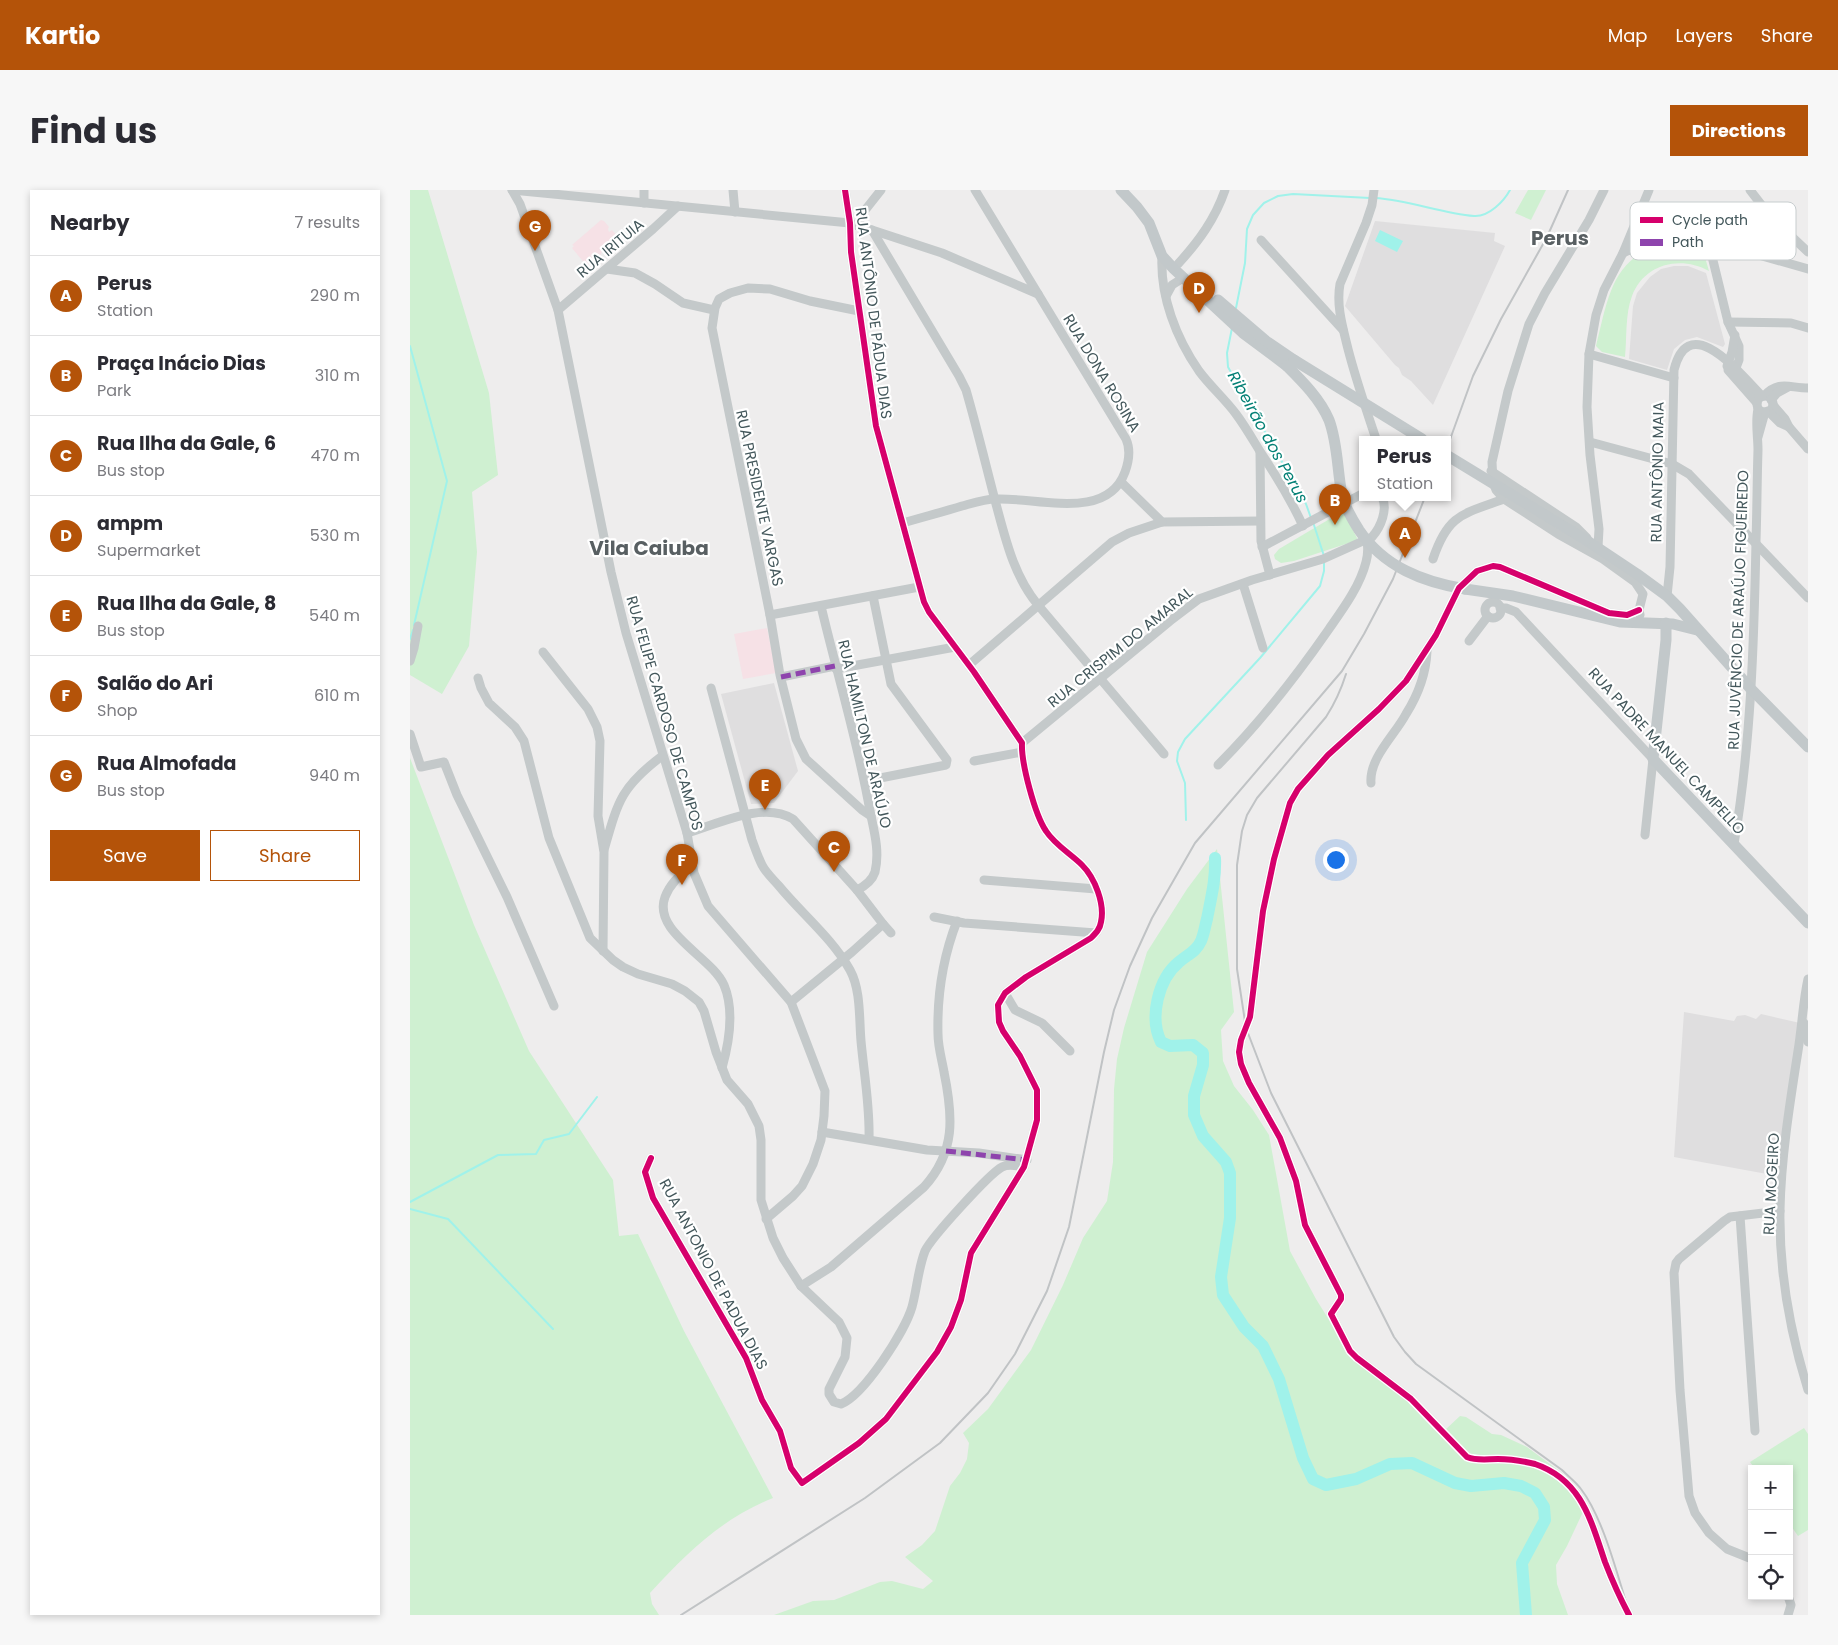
<!DOCTYPE html>
<html lang="en">
<head>
<meta charset="utf-8">
<style>
	body { margin:0; font-family:Poppins,sans-serif; background:#f7f7f7; color:#2b2b33 }
	.controls { position:absolute; right:15px; bottom:15px; display:grid; overflow:hidden; border-radius:0px; box-shadow:0 2px 8px #0003 }
	.controls button { width:45px; height:45px; display:grid; place-items:center; padding:0; border:0; border-bottom:1px solid #e1e1e2; background:#fff; color:#2b2b33; font:25px sans-serif }
	.you { position:absolute; left:925px; top:669px; width:18px; height:18px; margin:-12px; border:4px solid #fff; border-radius:50%; background:#1a73e8; box-shadow:0 0 0 8px #1a73e833 }
	.badge { display:grid; place-items:center; width:32px; height:32px; border-radius:50%; background:#b45309; color:#fff; font-size:16px; font-weight:700 }
	.pin { position:absolute; translate:-50% -41px; filter:drop-shadow(0 1px 2px #0008) }
	.pin::after { content:''; position:absolute; top:26px; width:18px; height:15px; background:inherit; clip-path:polygon(0 0,100% 0,50% 100%) }
	.popup { position:absolute; left:949px; top:246px; width:92px; height:65px; box-sizing:border-box; display:grid; place-content:center; border-radius:0px; background:#fff; filter:drop-shadow(0 1px 4px #0005); font-size:16px; white-space:nowrap; color:#7c7c81 }
	.popup b { font-size:19px; color:#2b2b33 }
	.popup::after { content:''; position:absolute; left:50%; top:100%; margin-left:-10px; border:10px solid transparent; border-top-color:#fff }
	.list { margin:0; padding:0; list-style:none }
	h2 { display:flex; justify-content:space-between; align-items:center; height:65px; margin:0; padding:0 20px; font-size:21px }
	h2 small { font-size:16px; font-weight:400; color:#7c7c81 }
	.list li { display:grid; grid-template-columns:32px 1fr auto; gap:15px; align-items:center; box-sizing:border-box; height:80px; padding:0 20px; border-top:1px solid #e1e1e2 }
	.list b { display:block; font-size:19px; white-space:nowrap }
	.list p { margin:0; font-size:16px; white-space:nowrap; color:#7c7c81 }
	.list em { font-size:16px; font-style:normal; color:#7c7c81 }
	.actions { display:flex; gap:10px; padding:15px 20px }
	.actions a { flex:1; padding:11px 0; border:1px solid #b45309; border-radius:0px; text-align:center; font-size:18px; color:#b45309 }
	.actions .main { background:#b45309; color:#fff }
	.icon { flex:none; width:28px; height:28px; fill:none; stroke:currentColor; stroke-width:2; stroke-linecap:round; stroke-linejoin:round }
	.map { position:relative; flex:none; width:1398px; height:1425px; overflow:hidden; border-radius:0px }
	header { display:flex; align-items:center; gap:30px; box-sizing:border-box; height:70px; padding:0 25px; background:#b45309; color:#fff }
	header strong { font-size:24px }
	nav { display:flex; gap:28px; margin-inline-start:auto; font-size:18px }
	.intro { display:flex; align-items:center; justify-content:space-between; box-sizing:border-box; height:120px; padding:0 30px }
	h1 { margin:0; font-size:35px }
	.button { padding:12px 22px; border-radius:0px; background:#b45309; color:#fff; font-size:18px; font-weight:700 }
	main { display:flex; gap:30px; padding:0 30px }
	aside { flex:1; background:#fff; border-radius:0px; box-shadow:0 2px 8px #0003 }
	.map>svg:first-child { display:block }
</style>
</head>
<body>
<header>
<strong>Kartio</strong>
<nav><a>Map</a><a>Layers</a><a>Share</a></nav>
</header>
<div class="intro"><h1>Find us</h1><a class="button">Directions</a></div>
<main>
<aside>
<h2>Nearby<small>7 results</small></h2>
<ul class="list">
<li><span class="badge">A</span><div><b>Perus</b><p>Station</p></div><em>290 m</em></li>
<li><span class="badge">B</span><div><b>Praça Inácio Dias</b><p>Park</p></div><em>310 m</em></li>
<li><span class="badge">C</span><div><b>Rua Ilha da Gale, 6</b><p>Bus stop</p></div><em>470 m</em></li>
<li><span class="badge">D</span><div><b>ampm</b><p>Supermarket</p></div><em>530 m</em></li>
<li><span class="badge">E</span><div><b>Rua Ilha da Gale, 8</b><p>Bus stop</p></div><em>540 m</em></li>
<li><span class="badge">F</span><div><b>Salão do Ari</b><p>Shop</p></div><em>610 m</em></li>
<li><span class="badge">G</span><div><b>Rua Almofada</b><p>Bus stop</p></div><em>940 m</em></li>
</ul>
<div class="actions"><a class="main">Save</a><a>Share</a></div>
</aside>
<div class="map">
<svg width="1398" height="1425" viewBox="0 0 1398 1425">
	<rect width="100%" height="100%" fill="#eeeded"/>
	<g fill="#dfdedf">
		<path d="M965,31l120,12 -1,8 11,5 -72,159 -22,-24 -9,-6 -3,-7 -4,-3 -50,-59z"/>
		<path d="M1264,76h14l18,7 19,71 -2,3 -26,-10 -12,3 -11,9 -7,21 -38,-11 4,-53 4,-13 13,-16 11,-8z"/>
		<path d="M364,493l24,88 -24,32 -23,1 -30,-110z"/>
		<path d="M1274,822l50,9 3,-5 8,-1 11,4 5,-5 39,9 -21,136 -12,15 -93,-17z"/>
	</g>
	<g fill="#f6e1e6">
		<path d="M191,30l3,1 5,6 -1,2 1,3 3,-2 7,8 -7,7 -4,1 1,2 -5,3h-2l-1,3 -5,5 -2,-1 -5,7h-3l-14,-17 2,-2 -2,-1z"/>
		<path d="M357,438l9,45 -33,6 -9,-45z"/>
	</g>
	<g fill="#cff0d1">
		<path d="M0,0h18l61,203 9,82 -26,17 5,60 -8,94 -27,48 -32,-19z"/>
		<path d="M1118,0h18l-15,30 -16,-7z"/>
		<path d="M1268,51h17l6,3 8,27c-29,-16 -65,-7 -77,25 -7,18 -5,42 -7,61l-23,-5 -6,-6c14,-56 17,-94 82,-105z"/>
		<path d="M933,321l15,29 -64,21 -13,2 -6,-4 -1,-4 5,-6z"/>
		<path d="M0,568l64,167 55,126 84,129 6,56 19,-2 46,97 89,167c-52,21 -85,54 -123,95l2,11 7,11h-249z"/>
		<path d="M807,659l17,163 -13,18 2,31 11,25 19,24 16,25 21,116 26,48 18,29 27,36 84,66 15,-14 6,1 26,17 9,1 26,12 35,26 17,17 3,24 -15,32 -11,19 1,19 11,31h-794l39,-14 21,-1 46,-18 12,-1 31,8 10,-8 -28,-24 17,-12 13,-14 15,-45 10,-13 7,-14 2,-16 -6,-10 25,-24 43,-59 32,-65 20,-47 24,-37 6,-39 1,-73 3,-30 7,-31 23,-76 40,-63z"/>
		<path d="M1394,1238l4,6v96l-10,6 -9,-13v-54h-34l-5,-7z"/>
	</g>
	<path fill="#a0f2ea" d="M970,40l23,11 -6,11 -22,-11z"/>
	<g fill="none" stroke-linecap="round" stroke-linejoin="round">
		<g stroke="#a0f2ea" stroke-width="2">
			<path d="M965,8c33,2 66,15 99,18 15,1 30,-15 36,-26"/>
			<path d="M826,118l9,-45 2,-34 6,-14 11,-12 14,-7 15,-2 77,4"/>
			<path d="M822,138l-5,25 1,14 78,137 5,14"/>
			<path d="M0,156l37,135 -33,144"/>
			<path d="M903,332l11,34"/>
			<path d="M0,449l3,-9"/>
			<path d="M776,630l-1,-37 -8,-22 1,-9 7,-13 75,-81 60,-72 4,-15v-10"/>
			<path d="M0,1012l88,-47 38,-1 8,-14 25,-6 28,-37"/>
			<path d="M0,1019l38,10 105,110"/>
		</g>
		<path stroke="#a0f2ea" stroke-width="12" d="M805,668c1,21 -4,40 -8,61 -2,7 -3,15 -6,22 -5,11 -13,13 -22,21 -21,17 -30,56 -18,80l9,4 23,-1 10,8v12l-9,31v19l9,21 23,26 4,11v45l-9,59 2,18 21,32 19,19 16,33 24,79 10,21 13,6 30,-6 34,-15 22,-1 43,20 16,3 33,-3 17,3 14,7 9,14 1,13 -23,43 4,52"/>
		<g stroke="#c4c9ca" stroke-width="9">
			<path d="M102,0l8,14 38,106 53,262 15,61 61,200 7,40 14,33 83,96 34,89 -1,25 -3,24 -8,24 -11,22 -9,10 -27,23"/>
			<path d="M102,0l338,33 22,7 87,146 7,14c11,38 20,76 30,114 10,37 18,72 42,101l126,149"/>
			<path d="M234,0v13"/>
			<path d="M323,0l2,22"/>
			<path d="M964,0l-2,15 -6,18 -26,61c-4,22 3,44 8,65 8,31 18,60 28,90"/>
			<path d="M1194,0l-15,30 -44,73 -16,31 -21,67 -16,71 1,20 3,8 8,9 54,35 45,25 32,23 8,12 -4,16 1,5"/>
			<path d="M1340,0l20,26 38,36"/>
			<path d="M448,36l4,-12 19,-24"/>
			<path d="M462,40l70,23 96,41"/>
			<path d="M851,50l82,90"/>
			<path d="M1298,50l20,82 11,24v14l-5,13"/>
			<path d="M1213,63c22,-10 41,-19 66,-18l119,34"/>
			<path d="M752,66c-2,40 14,82 37,115 11,15 26,28 37,43 9,12 17,26 25,39 16,24 30,47 42,73"/>
			<path d="M768,74c21,-23 37,-45 47,-74"/>
			<path d="M197,79l28,4 20,11 28,19 31,7"/>
			<path d="M756,106l6,-11 11,-7"/>
			<path d="M148,120l95,-81 25,-23"/>
			<path d="M449,121l-49,-10 -40,-12 -22,-1 -18,5 -11,6 -4,9 -3,20 58,287 10,60 16,64 10,20 56,51 9,6"/>
			<path d="M1318,132l63,1 17,5"/>
			<path d="M1179,164l85,24"/>
			<path d="M1317,176l5,-14 3,-17"/>
			<path d="M1318,180l29,33"/>
			<circle cx="1355" cy="214" r="8"/>
			<path d="M1354,206c15,-16 25,-8 44,-8"/>
			<path d="M1361,210l6,-7 11,-6"/>
			<path d="M1363,215l12,14 4,8 19,22"/>
			<path d="M1358,221l12,12 9,4"/>
			<path d="M1348,247l7,-25"/>
			<path d="M1180,252l82,22 17,10 119,124"/>
			<path d="M850,262l1,89 9,34"/>
			<path d="M1081,281l85,56 11,11"/>
			<path d="M711,292l41,40 98,-1"/>
			<path d="M493,333c20,-6 40,-11 59,-17 11,-3 23,-7 34,-7 40,-2 111,23 129,-27 4,-11 6,-22 1,-33l-151,-249"/>
			<path d="M852,357l100,-53"/>
			<path d="M1188,357l1,-18 -9,-74 -3,-48 2,-53 7,-39 8,-25 19,-37 26,-63"/>
			<path d="M1023,369c15,-45 30,-45 71,-60"/>
			<path d="M833,394l20,64"/>
			<path d="M1257,406l3,-29 4,-197c15,-62 68,6 88,26"/>
			<circle cx="1083" cy="420" r="8"/>
			<path d="M411,416c16,68 37,136 49,205 4,20 10,40 5,61 -3,9 -10,14 -18,18"/>
			<path d="M1090,418h6l10,4 137,147 -8,76"/>
			<path d="M360,425l149,-28"/>
			<path d="M1059,451l19,-25"/>
			<path d="M133,462l45,57 9,18 3,14 -2,75 6,36 -1,99"/>
			<path d="M0,471l4,-13 4,-22"/>
			<path d="M559,475l143,-123 17,-9 33,-11"/>
			<path d="M426,479l119,-22"/>
			<path d="M371,487l54,-11"/>
			<path d="M68,488l3,10 8,15 26,24 9,14 25,97 41,100 23,22 10,7 15,7 34,10 13,7 14,11 5,9 12,41 11,28 21,24 11,22 2,14v60l12,38 10,20 18,28 38,36 8,16 -2,19 -16,32v5l5,8 7,2c23,-9 64,-73 71,-97 5,-18 6,-38 13,-56 6,-13 64,-77 77,-84 7,-4 15,-1 22,0"/>
			<path d="M301,498l41,152c3,8 6,17 10,25 4,8 11,14 17,21 23,28 53,52 71,84 11,20 9,48 11,71 3,33 9,65 8,98"/>
			<path d="M0,544l11,33 23,-5 13,33 50,102 47,109"/>
			<path d="M612,553l148,-122 29,-22 53,-19 71,-21 49,-22c9,-10 16,-28 10,-40"/>
			<path d="M564,571l48,-9"/>
			<path d="M808,575c42,-42 77,-87 111,-136 14,-20 31,-43 37,-67 2,-7 2,-15 1,-22"/>
			<path d="M455,591l81,-16 1,-5 -56,-76 -18,-88"/>
			<path d="M961,593c-2,-25 24,-48 35,-69 12,-19 20,-40 21,-63"/>
			<path d="M277,643c31,-9 76,-32 106,-14l64,71 26,34"/>
			<path d="M1324,654c17,-100 20,-202 22,-303 1,-30 1,-61 2,-91 0,-14 -3,-27 0,-41"/>
			<path d="M194,660c14,-49 17,-63 58,-94"/>
			<path d="M282,676c-12,8 -22,18 -27,31 -13,35 47,60 59,88 11,26 5,58 -2,83"/>
			<path d="M574,690l112,9"/>
			<path d="M524,727l30,6 132,10"/>
			<path d="M1398,789c-5,22 -6,48 -10,72 -8,51 -17,107 -18,159 -1,60 10,122 28,180"/>
			<path d="M595,803l10,17 27,13 28,28"/>
			<path d="M381,812l61,-50 31,-28 8,9"/>
			<path d="M1394,833l4,19"/>
			<path d="M412,942l105,18 52,3 48,7"/>
			<path d="M241,968l-6,14 8,26 93,160 16,42 18,31 11,37 11,15 57,-40 27,-24 51,-67 14,-25 10,-27 10,-47 53,-86 13,-47v-30l-17,-34 -17,-25 -4,-9 -1,-17 7,-12 21,-16 65,-39c5,-5 9,-9 10,-16 4,-18 -6,-44 -19,-57 -11,-11 -27,-20 -36,-34 -11,-16 -25,-68 -24,-88l-48,-71 -45,-60 -5,-10 -48,-176 -25,-174 -1,-29 -5,-33"/>
			<path d="M1330,1026l15,215"/>
			<path d="M391,1096l30,-19 93,-80c32,-35 29,-71 20,-115 -2,-12 -6,-25 -6,-38 -1,-38 5,-77 19,-113"/>
			<path d="M1342,1369l-25,-10 -18,-16 -14,-20 -6,-17 -9,-106 -6,-117 2,-10 3,-4 45,-38 6,-4 50,-6"/>
			<path d="M1378,1406l3,9 -3,10"/>
			<path d="M1219,1425c-9,-17 -17,-35 -24,-53 -14,-41 -23,-82 -70,-98 -12,-3 -24,-5 -37,-5 -11,0 -21,2 -31,-2l-56,-58 -54,-41 -7,-7 -19,-37 10,-15v-4l-36,-70 -9,-44 -16,-43 -31,-55 -8,-19 -2,-12 2,-12 9,-23 13,-106 11,-52 16,-56 8,-14 30,-34 51,-46 27,-28 30,-46 23,-47 18,-17 16,-5 7,1 109,46 18,2 12,-5"/>
		</g>
		<g stroke="#c2c8ca" stroke-width="11">
			<path d="M711,0l16,17 12,16 13,33 12,13 69,64 44,33"/>
			<path d="M808,110l48,41 28,19"/>
			<path d="M1176,350l51,34 30,22 13,13 71,80 57,58"/>
			<path d="M1055,399l48,7 107,26 53,2 24,6"/>
			<path d="M1256,433v17l-13,119 155,164"/>
		</g>
		<g stroke="#c0c3c5" stroke-width="2">
			<path d="M1038,255l25,-69 28,-57 46,-82 21,-47"/>
			<path d="M936,484c-5,16 -11,29 -20,43l-69,81 -10,17 -5,16 -5,34v104l9,59 25,65 123,244 11,15 11,12 146,106c6,6 14,12 19,19 23,30 37,89 49,126"/>
			<path d="M271,1425l184,-117 75,-55 48,-50 27,-39 32,-63 22,-64 35,-175 10,-42 16,-44 22,-48 43,-75 147,-172 22,-37 29,-55 32,-82"/>
		</g>
		<g stroke="#c2c8ca" stroke-width="11">
			<path d="M884,170l128,79"/>
			<path d="M877,176c16,16 33,33 42,54 9,24 8,50 13,75 3,12 10,24 17,35 25,37 64,52 106,59"/>
			<path d="M1038,266l138,84"/>
		</g>
		<g stroke="#8e44ad" stroke-width="5" stroke-dasharray="10 5" stroke-linecap="butt">
			<path d="M371,487l54,-11"/>
			<path d="M536,961l81,9"/>
		</g>
		<g stroke="#fff" stroke-width="9">
			<g id="cycleway">
				<path d="M241,968l-6,14 8,26 93,160 16,42 18,31 11,37 11,15 57,-40 27,-24 51,-67 14,-25 10,-27 10,-47 53,-86 13,-47v-30l-17,-34 -17,-25 -4,-9 -1,-17 7,-12 21,-16 65,-39c5,-5 9,-9 10,-16 4,-18 -6,-44 -19,-57 -11,-11 -27,-20 -36,-34 -11,-16 -25,-68 -24,-88l-48,-71 -45,-60 -5,-10 -48,-176 -25,-174 -1,-29 -5,-33"/>
				<path d="M1219,1425c-9,-17 -17,-35 -24,-53 -14,-41 -23,-82 -70,-98 -12,-3 -24,-5 -37,-5 -11,0 -21,2 -31,-2l-56,-58 -54,-41 -7,-7 -19,-37 10,-15v-4l-36,-70 -9,-44 -16,-43 -31,-55 -8,-19 -2,-12 2,-12 9,-23 13,-106 11,-52 16,-56 8,-14 30,-34 51,-46 27,-28 30,-46 23,-47 18,-17 16,-5 7,1 109,46 18,2 12,-5"/>
			</g>
		</g>
		<use href="#cycleway" stroke="#d6006c" stroke-width="6"/>
	</g>
	<g text-anchor="middle" dominant-baseline="central" stroke-width="4.5" stroke-linejoin="round" paint-order="stroke">
		<g font-size="15" fill="#43575b" stroke="#fff">
			<text transform="translate(200 58) rotate(-40)">RUA IRITUIA</text>
			<text transform="translate(464 123) rotate(83)">RUA ANTÔNIO DE PÁDUA DIAS</text>
			<text transform="translate(692 183) rotate(59)">RUA DONA ROSINA</text>
			<text transform="translate(1247 282) rotate(-89)">RUA ANTÔNIO MAIA</text>
			<text transform="translate(350 308) rotate(78)">RUA PRESIDENTE VARGAS</text>
			<text transform="translate(1328 420) rotate(-88)">RUA JUVÊNCIO DE ARAÚJO FIGUEIREDO</text>
			<text transform="translate(710 457) rotate(-39)">RUA CRISPIM DO AMARAL</text>
			<text transform="translate(255 523) rotate(74)">RUA FELIPE CARDOSO DE CAMPOS</text>
			<text transform="translate(455 544) rotate(77)">RUA HAMILTON DE ARAÚJO</text>
			<text transform="translate(1257 561) rotate(47)">RUA PADRE MANUEL CAMPELLO</text>
			<text transform="translate(1361 994) rotate(-87)">RUA MOGEIRO</text>
			<text transform="translate(304 1084) rotate(62)">RUA ANTONIO DE PADUA DIAS</text>
		</g>
		<g font-size="16" font-style="italic" fill="#058176" stroke="#fff">
			<text transform="translate(858 247) rotate(61)">Ribeirão dos Perus</text>
		</g>
		<g font-size="20" font-weight="bold" fill="#585f62" stroke="#fff">
			<text x="1150" y="48">Perus</text>
			<text x="239" y="358">Vila Caiuba</text>
		</g>
	</g>
	<rect x="1220" y="12" width="166" height="58" rx="8" fill="#fff" stroke="#c7cdce" stroke-width="1"/>
	<rect x="1230" y="27" width="23" height="6" fill="#d6006c"/>
	<rect x="1230" y="49" width="23" height="7" fill="#8e44ad"/>
	<g font-size="14" fill="#43575b">
		<text x="1262" y="35">Cycle path</text>
		<text x="1262" y="57">Path</text>
	</g>
</svg>
<div class="controls">
<button>+</button>
<button>−</button>
<button><svg class="icon" aria-label="locate" viewBox="0 0 24 24"><circle cx="12" cy="12" r="6"/><path d="M12 2v4M12 18v4M2 12h4M18 12h4"/></svg></button>
</div>
<div class="you"></div>
<div class="pin badge" style="left:995px;top:368px">A</div>
<div class="popup"><b>Perus</b>Station</div>
<div class="pin badge" style="left:925px;top:335px">B</div>
<div class="pin badge" style="left:424px;top:682px">C</div>
<div class="pin badge" style="left:789px;top:123px">D</div>
<div class="pin badge" style="left:355px;top:620px">E</div>
<div class="pin badge" style="left:272px;top:695px">F</div>
<div class="pin badge" style="left:125px;top:61px">G</div>
</div>
</main>
</body>
</html>
